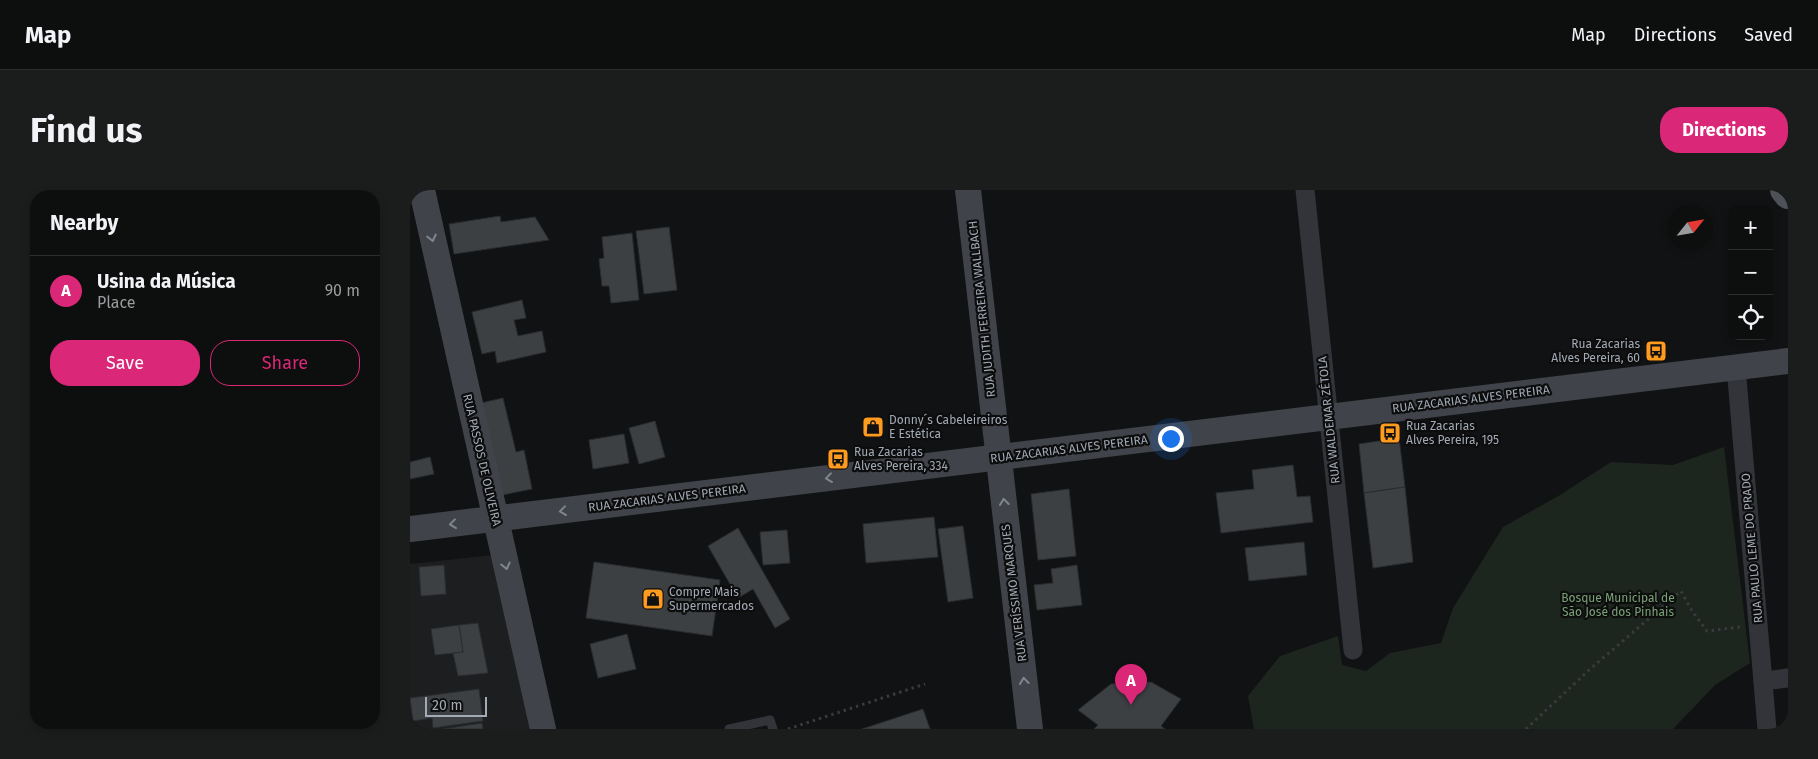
<!DOCTYPE html>
<html lang="en">
<head>
<meta charset="utf-8">
<style>
	body { margin:0; font-family:"Fira Sans",sans-serif; background:#1b1c1c; color:#f1f3f6 }
	.controls { position:absolute; right:15px; top:15px; display:grid; overflow:hidden; border-radius:10px; box-shadow:0 2px 8px #0003 }
	.controls button { width:45px; height:45px; display:grid; place-items:center; padding:0; border:0; border-bottom:1px solid #2d2e2e; background:#0d0e0e; color:#f1f3f6; font:25px sans-serif }
	.compass { position:absolute; left:1258px; top:15px; width:45px; height:45px; border-radius:50%; background:#0d0e0e; box-shadow:0 2px 8px #0003; rotate:59deg }
	.scale { position:absolute; left:15px; bottom:12px; width:62px; box-sizing:border-box; padding-left:5px; border:2px solid #a2aab5; border-top:0; font-size:14px; line-height:18px; white-space:nowrap; color:#a2aab5; -webkit-text-stroke:4px #0d0d0e; paint-order:stroke }
	.you { position:absolute; left:760px; top:248px; width:18px; height:18px; margin:-12px; border:4px solid #fff; border-radius:50%; background:#1a73e8; box-shadow:0 0 0 8px #1a73e833 }
	.badge { display:grid; place-items:center; width:32px; height:32px; border-radius:50%; background:#db2777; color:#fff; font-size:16px; font-weight:700 }
	.pin { position:absolute; translate:-50% -41px; filter:drop-shadow(0 1px 2px #0008) }
	.pin::after { content:''; position:absolute; top:26px; width:18px; height:15px; background:inherit; clip-path:polygon(0 0,100% 0,50% 100%) }
	.list { margin:0; padding:0; list-style:none }
	h2 { display:flex; justify-content:space-between; align-items:center; height:65px; margin:0; padding:0 20px; font-size:21px }
	h2 small { font-size:16px; font-weight:400; color:#9a9c9e }
	.list li { display:grid; grid-template-columns:32px 1fr auto; gap:15px; align-items:center; box-sizing:border-box; height:70px; padding:0 20px; border-top:1px solid #2d2e2e }
	.list b { display:block; font-size:19px; white-space:nowrap }
	.list p { margin:0; font-size:16px; white-space:nowrap; color:#9a9c9e }
	.list em { font-size:16px; font-style:normal; color:#9a9c9e }
	.actions { display:flex; gap:10px; padding:15px 20px }
	.actions a { flex:1; padding:11px 0; border:1px solid #db2777; border-radius:20px; text-align:center; font-size:18px; color:#db2777 }
	.actions .main { background:#db2777; color:#fff }
	.icon { flex:none; width:28px; height:28px; fill:none; stroke:currentColor; stroke-width:2; stroke-linecap:round; stroke-linejoin:round }
	.map { position:relative; flex:none; width:1378px; height:539px; overflow:hidden; border-radius:20px }
	header { display:flex; align-items:center; gap:30px; box-sizing:border-box; height:70px; padding:0 25px; background:#0d0e0e; border-bottom:1px solid #2d2e2e }
	header strong { font-size:24px }
	nav { display:flex; gap:28px; margin-inline-start:auto; font-size:18px }
	.intro { display:flex; align-items:center; justify-content:space-between; box-sizing:border-box; height:120px; padding:0 30px }
	h1 { margin:0; font-size:35px }
	.button { padding:12px 22px; border-radius:20px; background:#db2777; color:#fff; font-size:18px; font-weight:700 }
	main { display:flex; gap:30px; padding:0 30px }
	aside { flex:1; background:#0d0e0e; border-radius:20px; box-shadow:0 2px 8px #0003 }
	.map>svg:first-child { display:block }
</style>
</head>
<body>
<header>
<strong>Map</strong>
<nav><a>Map</a><a>Directions</a><a>Saved</a></nav>
</header>
<div class="intro"><h1>Find us</h1><a class="button">Directions</a></div>
<main>
<aside>
<h2>Nearby<small></small></h2>
<ul class="list">
<li><span class="badge">A</span><div><b>Usina da Música</b><p>Place</p></div><em>90 m</em></li>
</ul>
<div class="actions"><a class="main">Save</a><a>Share</a></div>
</aside>
<div class="map">
<svg width="1378" height="539" viewBox="0 0 1378 539">
	<rect width="100%" height="100%" fill="#111213"/>
	<path fill="#1d1e20" d="M102,363l41,176h-143v-165z"/>
	<path fill="#1d261e" d="M1314,257l26,216 -35,22 -42,44h-419l-6,-33 32,-40 58,-20 4,29 24,6 24,-18 51,-10 12,-35 50,-81 57,-32 51,-33 62,3z"/>
	<g fill="#3d4043" stroke="#2b2c2f">
		<path d="M90,26l1,6 34,-5 14,23 -95,14 -5,-30z"/>
		<path d="M259,37l8,63 -33,4 -8,-63z"/>
		<path d="M222,43l7,67 -28,3 -2,-17h-7l-3,-27 5,-1 -2,-21z"/>
		<path d="M112,110l4,18 -12,2 4,16 24,-5 4,21 -49,11 -2,-12 -13,3 -10,-42z"/>
		<path d="M93,208l13,54 8,-2 8,39 -30,6 -21,-92z"/>
		<path d="M245,231l10,36 -26,7 -10,-36z"/>
		<path d="M214,244l5,29 -36,6 -4,-29z"/>
		<path d="M989,248l6,49 -41,6 -5,-49z"/>
		<path d="M20,267l4,17 -24,5v-17z"/>
		<path d="M883,275l4,32 13,-1 3,26 -92,11 -5,-40 38,-4 -2,-19z"/>
		<path d="M995,297l8,75 -40,6 -9,-75z"/>
		<path d="M659,299l7,67 -38,4 -7,-66z"/>
		<path d="M524,327l4,40 -72,6 -3,-39z"/>
		<path d="M553,336l10,72 -25,4 -10,-73z"/>
		<path d="M328,338l52,91 -15,9 -22,-39 -15,9 -30,-52z"/>
		<path d="M377,340l3,33 -27,2 -3,-33z"/>
		<path d="M894,352l3,33 -58,6 -4,-33z"/>
		<path d="M184,372l126,18 -8,56 -126,-18z"/>
		<path d="M34,375l2,29 -25,2 -2,-29z"/>
		<path d="M667,375l5,40 -45,5 -3,-25 19,-2 -2,-14z"/>
		<path d="M68,433l10,50 -30,3 -5,-23 10,-1 -4,-27z"/>
		<path d="M49,435l4,27 -28,3 -4,-26z"/>
		<path d="M217,444l9,35 -38,9 -8,-34z"/>
		<path d="M741,492l30,17 -20,27 4,3h-71l4,-4 -20,-15 33,-26z"/>
		<path d="M69,499l4,32 -50,7 -1,-10 -19,3 -3,-23z"/>
		<path d="M513,519l7,20h-68z"/>
		<path d="M72,533l1,6h-40z"/>
	</g>
	<g fill="none" stroke-linecap="round" stroke-linejoin="round">
		<g stroke="#383b40" stroke-width="3" stroke-dasharray="2.5 4" stroke-linecap="butt">
			<path d="M378,539l137,-45"/>
			<path d="M1116,539l63,-59 92,-79 11,20 15,20 33,-4"/>
		</g>
		<path stroke="#323439" stroke-width="9" d="M319,539l41,-9 3,9"/>
		<g stroke="#323439" stroke-width="19">
			<path d="M895,0l48,460"/>
			<path d="M1326,177l31,362"/>
			<path d="M1353,491l25,-3"/>
		</g>
		<g stroke="#404349" stroke-width="26">
			<path d="M12,0l121,539"/>
			<path d="M558,0l62,539"/>
			<path d="M0,339l1378,-168"/>
		</g>
		<path stroke="#4e5158" stroke-width="28" d="M1374,0l4,5"/>
	</g>
	<defs><path id="oneway-chevron" d="M-2-3.5L2.5 0L-2 3.5" fill="none" stroke-width="1.6" stroke-linecap="round" stroke-linejoin="round" transform="scale(1.25)"/></defs>
	<g stroke="#80868f">
		<use href="#oneway-chevron" transform="translate(22 48) rotate(77)"/>
		<use href="#oneway-chevron" transform="translate(419 288) rotate(173)"/>
		<use href="#oneway-chevron" transform="translate(594 312) rotate(-97)"/>
		<use href="#oneway-chevron" transform="translate(153 321) rotate(173)"/>
		<use href="#oneway-chevron" transform="translate(43 334) rotate(173)"/>
		<use href="#oneway-chevron" transform="translate(96 376) rotate(77)"/>
		<use href="#oneway-chevron" transform="translate(614 491) rotate(-96)"/>
	</g>
	<defs>
		<g id="bus-square" transform="scale(1.125)"><rect x="-9" y="-9" width="18" height="18" rx="4" fill="#ff9b1e" stroke="#0d0d0e"/><path d="M-5-6H5V4H4V6H2V4H-2V6H-4V4H-5ZM-3.5-4V0h7V-4ZM-3.5 1.2v1.5H-2V1.2ZM2 1.2v1.5H3.5V1.2Z" fill="#111"/></g>
		<g id="shop-square" transform="scale(1.125)"><rect x="-9" y="-9" width="18" height="18" rx="4" fill="#ff9b1e" stroke="#0d0d0e"/><path d="M-5-2.5h2.3a2.7 3.5 0 0 1 5.4 0H5L5.5 6h-11ZM-1.5-2.5h3a1.5 2.3 0 0 0-3 0Z" fill="#111"/></g>
	</defs>
	<g fill-rule="evenodd">
		<use href="#bus-square" x="1246" y="161"/>
		<use href="#shop-square" x="463" y="237"/>
		<use href="#bus-square" x="980" y="243"/>
		<use href="#bus-square" x="428" y="269"/>
		<use href="#shop-square" x="243" y="409"/>
	</g>
	<g text-anchor="middle" dominant-baseline="central" stroke-width="4.5" stroke-linejoin="round" paint-order="stroke">
		<g font-size="12" fill="#a2aab5" stroke="#0d0d0e">
			<text transform="translate(572 119) rotate(-96)">RUA JUDITH FERREIRA WALLBACH</text>
			<text transform="translate(1061 209) rotate(-7)">RUA ZACARIAS ALVES PEREIRA</text>
			<text transform="translate(919 230) rotate(-96)">RUA WALDEMAR ZÉTOLA</text>
			<text transform="translate(659 259) rotate(-7)">RUA ZACARIAS ALVES PEREIRA</text>
			<text transform="translate(72 270) rotate(77)">RUA PASSOS DE OLIVEIRA</text>
			<text transform="translate(257 308) rotate(-7)">RUA ZACARIAS ALVES PEREIRA</text>
			<text transform="translate(1342 358) rotate(-95)">RUA PAULO LEME DO PRADO</text>
			<text transform="translate(604 403) rotate(-97)">RUA VERÍSSIMO MARQUES</text>
		</g>
		<g font-size="12" fill="#a2aab5" stroke="#0d0d0e" text-anchor="start">
			<text x="1230" y="154" text-anchor="end">Rua Zacarias<tspan x="1230" dy="14">Alves Pereira, 60</tspan></text>
			<text x="479" y="230">Donny´s Cabeleireiros<tspan x="479" dy="14">E Estética</tspan></text>
			<text x="996" y="236">Rua Zacarias<tspan x="996" dy="14">Alves Pereira, 195</tspan></text>
			<text x="444" y="262">Rua Zacarias<tspan x="444" dy="14">Alves Pereira, 334</tspan></text>
			<text x="259" y="402">Compre Mais<tspan x="259" dy="14">Supermercados</tspan></text>
		</g>
		<g font-size="12" fill="#79a277" stroke="#0d0d0e">
			<text x="1208" y="408">Bosque Municipal de<tspan x="1208" dy="14">São José dos Pinhais</tspan></text>
		</g>
	</g>
</svg>
<div class="controls">
<button>+</button>
<button>−</button>
<button><svg class="icon" aria-label="locate" viewBox="0 0 24 24"><circle cx="12" cy="12" r="6"/><path d="M12 2v4M12 18v4M2 12h4M18 12h4"/></svg></button>
</div>
<svg class="compass" viewBox="-18 -18 36 36"><path d="M0-13l5 13h-10z" fill="#e53935"/><path d="M0 13l5-13h-10z" fill="#9a9c9e"/></svg>
<div class="scale">20 m</div>
<div class="you"></div>
<div class="pin badge" style="left:721px;top:515px">A</div>
</div>
</main>
</body>
</html>
